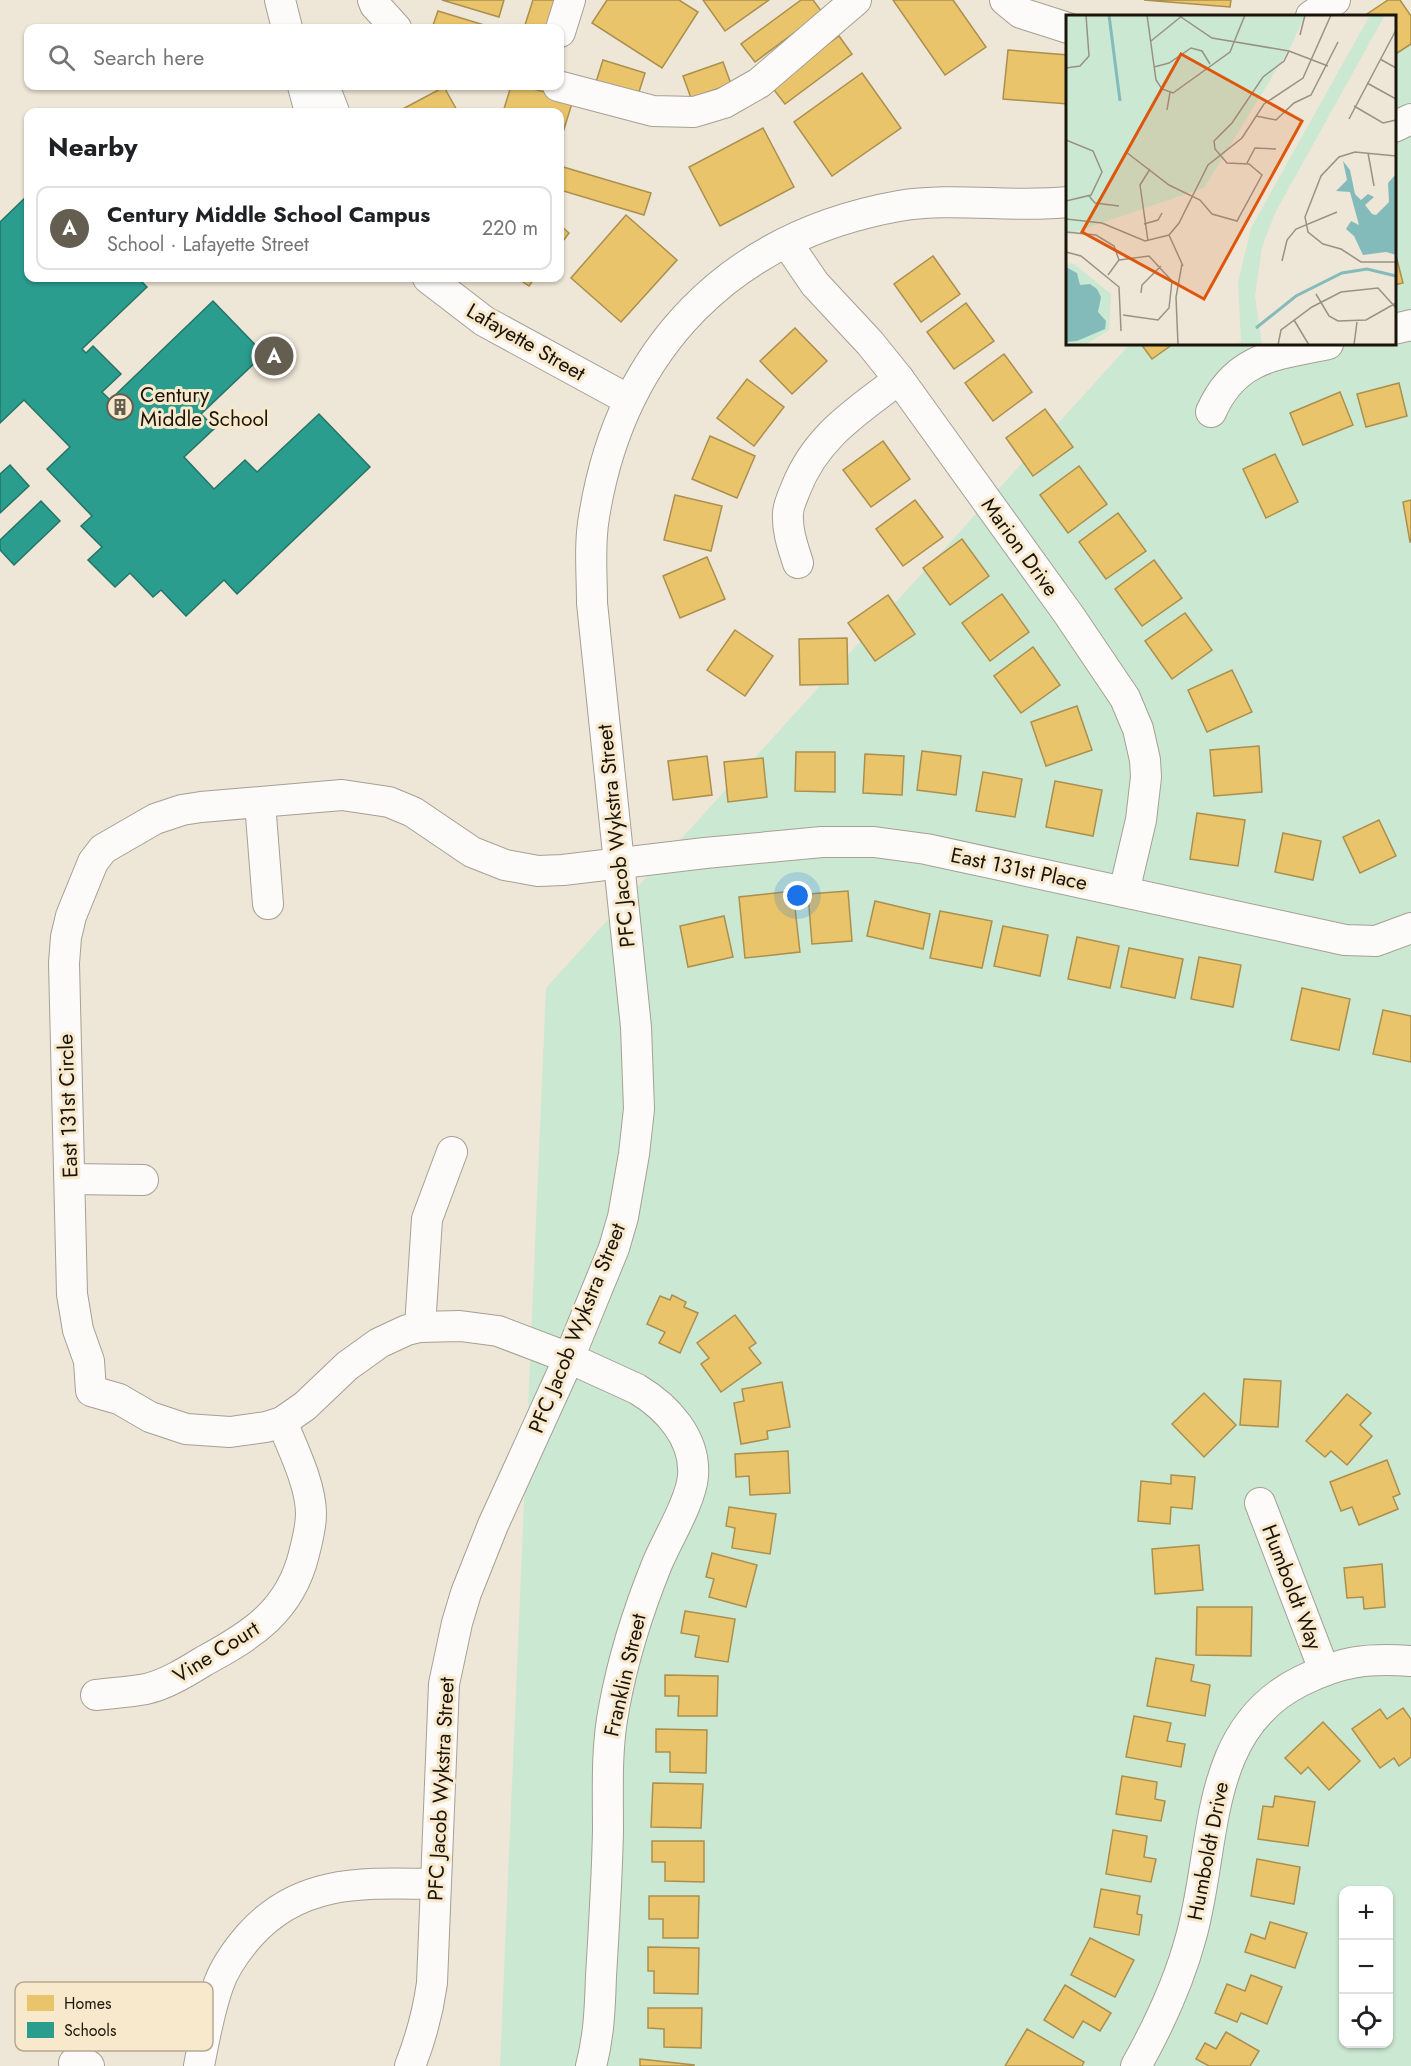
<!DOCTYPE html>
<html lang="en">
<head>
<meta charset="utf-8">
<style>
	body { margin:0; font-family:Jost,sans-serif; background:#f2f2f2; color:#202124 }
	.controls { position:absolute; right:18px; bottom:18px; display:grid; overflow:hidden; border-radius:12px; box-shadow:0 2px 4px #0004 }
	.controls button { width:54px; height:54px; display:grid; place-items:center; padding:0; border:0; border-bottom:2px solid #e0e0e0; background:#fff; color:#202124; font:30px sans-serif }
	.you { position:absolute; left:798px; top:896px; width:21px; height:21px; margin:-15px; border:4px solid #fff; border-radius:50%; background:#1a73e8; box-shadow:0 0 0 9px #1a73e833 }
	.badge { display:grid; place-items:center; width:39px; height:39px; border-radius:50%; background:#645e51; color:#fff; font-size:20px; font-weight:700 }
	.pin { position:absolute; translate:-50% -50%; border:3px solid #fff; box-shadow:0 2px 6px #0006 }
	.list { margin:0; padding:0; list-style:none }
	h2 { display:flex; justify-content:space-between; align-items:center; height:78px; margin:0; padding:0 24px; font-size:26px }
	h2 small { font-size:20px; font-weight:400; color:#757577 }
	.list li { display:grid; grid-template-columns:39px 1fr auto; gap:18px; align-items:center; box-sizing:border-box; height:84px; margin:0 12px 12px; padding:0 12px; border:2px solid #e0e0e0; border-radius:12px }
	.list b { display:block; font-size:22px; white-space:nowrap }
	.list p { margin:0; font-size:20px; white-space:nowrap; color:#757577 }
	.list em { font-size:20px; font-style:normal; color:#757577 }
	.icon { flex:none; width:33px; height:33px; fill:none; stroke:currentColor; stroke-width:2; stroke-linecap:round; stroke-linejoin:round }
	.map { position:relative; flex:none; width:1411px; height:2066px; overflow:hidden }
	.search { position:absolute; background:#fff; box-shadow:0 2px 4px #0004; left:24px; top:24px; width:540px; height:66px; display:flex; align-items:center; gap:15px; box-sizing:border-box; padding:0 21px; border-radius:12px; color:#757577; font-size:22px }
	.panel { position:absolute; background:#fff; box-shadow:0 2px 4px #0004; left:24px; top:108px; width:540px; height:174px; border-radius:12px }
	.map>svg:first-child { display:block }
</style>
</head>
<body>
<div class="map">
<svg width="1411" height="2066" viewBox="0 0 1411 2066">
	<rect width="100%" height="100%" fill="#eee6d6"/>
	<path fill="#cbe8d2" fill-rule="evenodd" d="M1411,34v2032h-911l46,-1078 584,-644h264l1,-291zM1344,1890h44v154h-44z"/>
	<g fill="#e9c46a" stroke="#ab8f4d" stroke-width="1.5">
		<path d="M442,0h62l-5,17z"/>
		<path d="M533,0h23l-9,28h-23z"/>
		<path d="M607,0h72l19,12 -36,56 -70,-45z"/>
		<path d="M703,0h66l-44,31z"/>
		<path d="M801,0h12l9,12 -67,50 -14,-18z"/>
		<path d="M893,0h60l33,47 -41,28z"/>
		<path d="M1144,0h87l-1,7z"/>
		<path d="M1388,0h12l11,16v28l-17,11v-39h-30z"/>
		<path d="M438,11l56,17h-62z"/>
		<path d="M839,36l13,18 -67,50 -14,-18z"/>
		<path d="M1008,50l60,5v49l-65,-5z"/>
		<path d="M603,60l42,13 -7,22 -42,-13z"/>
		<path d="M723,62l8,22 -40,14 -8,-22z"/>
		<path d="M862,73l39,55 -69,48 -38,-54z"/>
		<path d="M511,86h12l50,14 -13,42v-30h-57z"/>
		<path d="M444,87l14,25h-61z"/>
		<path d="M763,128l31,59 -74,39 -31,-59z"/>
		<path d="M560,166l91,27 -7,22 -84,-25z"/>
		<path d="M626,215l51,45 -56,62 -50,-44z"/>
		<path d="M560,225l9,8 -9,12z"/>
		<path d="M1394,248l9,35 -9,2z"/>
		<path d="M933,256l27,38 -39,28 -27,-38z"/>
		<path d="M517,278h18l-6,8z"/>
		<path d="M966,303l28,38 -40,28 -27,-37z"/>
		<path d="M795,328l32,33 -35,33 -32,-33z"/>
		<path d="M1141,344h32l-21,15z"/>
		<path d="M1004,354l28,38 -39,29 -28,-38z"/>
		<path d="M747,379l37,28 -30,39 -37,-28z"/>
		<path d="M1399,383l8,33 -41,11 -9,-33z"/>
		<path d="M1340,392l13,33 -50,20 -13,-32z"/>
		<path d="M1045,409l28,38 -40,29 -27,-38z"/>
		<path d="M710,436l45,20 -18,42 -45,-19z"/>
		<path d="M883,441l27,38 -39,28 -28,-37z"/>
		<path d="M1275,454l23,48 -32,16 -23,-49z"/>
		<path d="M1079,466l28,38 -39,29 -28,-38z"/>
		<path d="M675,495l47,11 -11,45 -47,-11z"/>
		<path d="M915,500l28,37 -40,29 -27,-37z"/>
		<path d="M1411,500v42h-1l-7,-40z"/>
		<path d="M1118,513l28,38 -40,28 -27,-37z"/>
		<path d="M962,539l27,37 -39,29 -27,-37z"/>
		<path d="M707,557l18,42 -45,19 -17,-42z"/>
		<path d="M1154,560l28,38 -40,28 -27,-37z"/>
		<path d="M1002,594l27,38 -39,29 -28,-38z"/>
		<path d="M888,595l27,39 -40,27 -27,-38z"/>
		<path d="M1185,613l27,37 -40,29 -27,-38z"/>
		<path d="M735,630l38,26 -28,40 -38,-26z"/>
		<path d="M847,638l1,46 -48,1 -1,-46z"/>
		<path d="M1033,647l27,38 -39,28 -27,-37z"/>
		<path d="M1232,670l20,42 -45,20 -19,-42z"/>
		<path d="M1077,706l15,44 -46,16 -15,-44z"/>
		<path d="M1259,746l3,46 -48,4 -4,-46z"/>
		<path d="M922,751l39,5 -5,39 -39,-5z"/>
		<path d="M796,752h39v40l-40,-1z"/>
		<path d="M865,754l39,2 -2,39 -39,-2z"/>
		<path d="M707,756l5,39 -39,5 -5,-39z"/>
		<path d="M763,758l4,39 -39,5 -4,-40z"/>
		<path d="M983,772l39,7 -7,38 -39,-6z"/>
		<path d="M1055,781l47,9 -9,46 -47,-9z"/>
		<path d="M1197,813l48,7 -7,46 -48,-7z"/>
		<path d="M1379,820l17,36 -36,17 -17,-36z"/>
		<path d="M1283,833l38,8 -8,39 -38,-8z"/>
		<path d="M793,891l7,61 -55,6 -6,-61z"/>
		<path d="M848,891l4,50 -40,3 -4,-50z"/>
		<path d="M875,901l55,13 -7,35 -56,-13z"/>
		<path d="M940,911l52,10 -10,47 -52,-10z"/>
		<path d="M724,916l9,41 -45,10 -8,-41z"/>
		<path d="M1003,926l45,9 -8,41 -46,-10z"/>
		<path d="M1077,937l42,9 -9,42 -42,-9z"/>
		<path d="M1129,948l54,11 -8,39 -54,-11z"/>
		<path d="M1199,957l42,8 -8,42 -42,-8z"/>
		<path d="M1302,988l48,11 -11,51 -48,-10z"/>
		<path d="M1383,1010l28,6v46l-38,-8z"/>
		<path d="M672,1295l14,7 -2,5 14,6 -18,40 -21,-10 6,-11 -18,-8 13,-28 10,4z"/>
		<path d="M735,1315l21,28 -7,5 12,15 -40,29 -20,-28 8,-6 -12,-15z"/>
		<path d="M1244,1379l37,2 -3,46 -38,-2z"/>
		<path d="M782,1382l8,45 -23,4 1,8 -27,5 -7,-41 10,-2 -2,-12z"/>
		<path d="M1204,1393l32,32 -32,32 -32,-33z"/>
		<path d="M1347,1394l24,19 -11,12 12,11 -25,29 -16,-14 -6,6 -19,-16z"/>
		<path d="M788,1451l2,42 -40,2 -1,-19 -13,1 -1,-23z"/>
		<path d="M1387,1460l13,34 -7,3 5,12 -39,16 -7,-18 -11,4 -11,-29z"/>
		<path d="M1171,1475l24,2 -3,32 -21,-2 -1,17 -32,-3 3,-40 30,3z"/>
		<path d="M729,1507l47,7 -6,40 -38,-6 3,-20 -9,-2z"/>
		<path d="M1199,1545l4,45 -48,4 -3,-45z"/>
		<path d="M712,1553l45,12 -11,42 -37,-10 5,-18 -8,-2z"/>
		<path d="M1382,1564l3,43 -21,2 -1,-12 -16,1 -3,-30z"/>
		<path d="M1197,1607h55l-1,49 -55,-1z"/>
		<path d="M685,1611l50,8 -7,43 -33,-5 4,-21 -18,-3z"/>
		<path d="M1156,1658l38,7 -3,16 19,4 -5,31 -58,-10z"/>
		<path d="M665,1675l53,1 -1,40h-39l1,-20h-14z"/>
		<path d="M1403,1708l8,11v38l-12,9 -5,-8 -14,10 -28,-39 28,-20 7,10z"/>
		<path d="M1134,1716l37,7 -4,18 18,3 -4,23 -55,-10z"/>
		<path d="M1323,1722l37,39 -31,29 -21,-23 -7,7 -16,-16z"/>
		<path d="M656,1729l51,1 -1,43 -36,-1v-20h-14z"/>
		<path d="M1122,1776l35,6 -2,17 10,2 -4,20 -45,-7z"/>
		<path d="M653,1783l50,1 -2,44 -50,-1z"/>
		<path d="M1275,1796l40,6 -7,44 -50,-7 5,-33 10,1z"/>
		<path d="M1113,1830l34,6 -3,21 12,2 -5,23 -45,-8z"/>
		<path d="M652,1841h52v41l-39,-1v-19h-13z"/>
		<path d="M1257,1859l43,8 -6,37 -43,-8z"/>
		<path d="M1101,1889l39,7 -3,18 5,1 -3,20 -45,-8z"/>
		<path d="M649,1896h50l-1,42h-35v-19h-14z"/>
		<path d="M1270,1922l37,11 -12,35 -50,-16 6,-18 14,5z"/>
		<path d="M1090,1938l44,22 -19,37 -44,-22z"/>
		<path d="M648,1947l51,1 -1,46 -44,-1v-22h-6z"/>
		<path d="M1251,1975l31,12 -15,37 -26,-11 -4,9 -22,-9 12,-29 18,7z"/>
		<path d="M1065,1985l46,28 -11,18 -17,-10 -10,17 -29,-18z"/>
		<path d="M648,2008h54l-1,40 -37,-1v-18l-16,-1z"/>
		<path d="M1027,2029l57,33 -2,4h-77z"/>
		<path d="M1226,2032l33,19 -9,15h-41l-13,-7 9,-16 11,6z"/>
		<path d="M640,2059l54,6v1h-54z"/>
	</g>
	<g fill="#2a9d8f" stroke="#257467" stroke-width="1.5">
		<path d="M28,195v83h110l9,9 -65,62 4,4 7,-7 28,28 -19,18 8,8 103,-99 51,53 -63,60 14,14 -31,29 30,32 31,-29 12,12 62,-58 51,53 -133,127 -13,-14 -38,36 -25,-26 -8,7 -23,-24 -15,14 -27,-27 14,-13 -21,-21 11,-10 -45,-47 23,-22 -46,-47 -24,23v-201z"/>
		<path d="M10,465l19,21 -29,27v-39z"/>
		<path d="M41,501l19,20 -46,44 -14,-15v-10z"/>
	</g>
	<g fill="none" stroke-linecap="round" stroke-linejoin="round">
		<g stroke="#a6a094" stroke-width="32">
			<g id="minor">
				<path d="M280,0l7,28"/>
				<path d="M373,0l2,5 21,23"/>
				<path d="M1005,0l16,13 47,15"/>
				<path d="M1311,16l24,-16"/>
				<path d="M560,32l10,-32"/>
				<path d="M303,86l7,26"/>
				<path d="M324,86l10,26"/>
				<path d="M558,86l95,25 41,1 30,-9 35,-20 97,-83"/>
				<path d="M1394,127l17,-8"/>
				<path d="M787,243l28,41 55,59 29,36 170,236 56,83 13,31 7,31 1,17 -5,43 -17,72"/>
				<path d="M428,278l56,43 145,79"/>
				<path d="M1394,329l17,-4"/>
				<path d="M1211,412c24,-55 64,-57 117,-68"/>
				<path d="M798,563c-5,-16 -11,-32 -10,-49 0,-9 5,-18 8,-26 21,-53 61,-76 103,-109"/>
				<path d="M260,803l8,101"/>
				<path d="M70,1179l73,1"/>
				<path d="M420,1327l7,-108 25,-67"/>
				<path d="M1260,1503l64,167"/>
				<path d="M96,1695c17,-2 34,-3 50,-6 21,-5 40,-17 58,-28 48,-26 86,-50 100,-107 3,-13 7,-26 7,-40 0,-29 -18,-65 -29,-92"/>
				<path d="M74,2063l15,3"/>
				<path d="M199,2066c5,-27 10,-54 19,-80 6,-18 19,-36 31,-50 51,-58 116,-53 186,-52"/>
				<path d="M410,2066c11,-28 18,-54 22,-83l12,-299 13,-61 9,-30 27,-68 76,-167 45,-110 9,-31 11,-63 5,-45 -3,-82 -44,-424c0,-29 -3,-58 2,-86 27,-170 137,-281 305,-311 55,-9 113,2 169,-4"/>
				<path d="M591,2066c8,-30 9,-59 10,-90 3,-49 6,-97 7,-146 0,-40 -2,-82 6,-122 9,-50 24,-97 43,-144 10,-24 34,-63 36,-88 3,-38 -26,-69 -56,-87l-68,-31 -71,-27 -38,-5 -40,1 -13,3 -28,13 -32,23 -42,40 -23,16 -16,5 -36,5 -44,-3 -36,-12 -31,-18 -28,-8 -2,-30 -11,-31 -6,-36 -8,-331 2,-26 5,-21 22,-54 10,-13 52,-30 27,-9 19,-3 141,-12 47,7 24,10 59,40 33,13 33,6 25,-1 142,-17 117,-11h52l52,7 419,91 31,1 35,-13"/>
				<path d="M1136,2066c23,-41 43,-84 55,-129 26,-92 11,-207 110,-256 40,-20 66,-23 110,-20"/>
			</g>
		</g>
		<use href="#minor" stroke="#fcfbf9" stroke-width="30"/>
	</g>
	<defs>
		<g id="building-ring" transform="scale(1.35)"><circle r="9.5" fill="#f9e9cc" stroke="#645e51" stroke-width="1.5"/><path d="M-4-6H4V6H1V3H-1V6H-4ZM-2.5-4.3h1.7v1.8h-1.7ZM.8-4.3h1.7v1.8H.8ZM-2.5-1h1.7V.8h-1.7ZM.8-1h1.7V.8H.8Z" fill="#645e51"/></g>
	</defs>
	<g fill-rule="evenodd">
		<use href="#building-ring" x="120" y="407"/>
	</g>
	<g text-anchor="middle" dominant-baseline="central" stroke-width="6" stroke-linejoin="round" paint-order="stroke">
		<g font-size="21" fill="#1a140a" stroke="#f9e9cc">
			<text transform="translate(526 342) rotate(30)">Lafayette Street</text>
			<text transform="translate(1020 547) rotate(54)">Marion Drive</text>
			<text transform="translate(616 836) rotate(-96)">PFC Jacob Wykstra Street</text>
			<text transform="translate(1019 869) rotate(12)">East 131st Place</text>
			<text transform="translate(68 1106) rotate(-92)">East 131st Circle</text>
			<text transform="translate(577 1328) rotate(-68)">PFC Jacob Wykstra Street</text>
			<text transform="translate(1292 1587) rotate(69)">Humboldt Way</text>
			<text transform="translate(216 1652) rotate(-32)">Vine Court</text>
			<text transform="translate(625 1675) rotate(-77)">Franklin Street</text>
			<text transform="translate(441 1789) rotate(-87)">PFC Jacob Wykstra Street</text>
			<text transform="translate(1208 1851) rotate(-79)">Humboldt Drive</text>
		</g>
		<g font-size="21" fill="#1a140a" stroke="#f9e9cc" text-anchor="start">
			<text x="140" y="395">Century<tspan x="140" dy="24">Middle School</tspan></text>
		</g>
	</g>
	<g transform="translate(1066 15)">
		<rect width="330" height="330" fill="#eee6d6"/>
		<path d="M0,0h239l-14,31 -87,142 -138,47zM304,0h15l-110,198 -13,34 -7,49 7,49h-25l4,-4 -3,-58 13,-55zM0,248l8,1 37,30 -2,36 -24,15h-19z" fill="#cbe8d2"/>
		<path d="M277,146l7,9 5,24 6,6 7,-6 6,3 -9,8 7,9 4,1 13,-13 -1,-19 8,-9v81l-10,-3 -23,3 -9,-19 -8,-7 5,-8 8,4 -9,-33 -14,-1 11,-11zM0,252l11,6 3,12 10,-1 7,5 4,8 -3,15 8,9 -1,8 -28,12 -11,1z" fill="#83bbbb"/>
		<path fill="none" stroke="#83bbbb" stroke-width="3" d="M43,0l11,86M190,313l40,-32 46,-23 25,-4 29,7"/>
		<path fill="none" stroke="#999284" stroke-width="1.5" d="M81,0l9,65 6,9 11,4 57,-41 15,-37M112,0l34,23 77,13 39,15M234,20l5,-20M85,26l32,-26M314,44l16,9M88,52l15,-4 22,-15 11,3 8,13M0,53l14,-2 9,-10 -3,-41M301,68l29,16M288,91l29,17 13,-3M101,95l3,-18M190,101l20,4 18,-17 17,-8 27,-53M283,104l47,-89M0,125l27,11 9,21 -11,23 -25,6M60,137l43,33 31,15 12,14 25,7 25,-46 -13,-11 -22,-1 -12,-14 -1,-8 18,-18 31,-46 21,-16 5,-10M302,138l6,33M330,141l-41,-4 -16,5 -18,19 -16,41 3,15 15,12 18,5 20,13h35M181,148l8,-15 21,1M23,181l6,7 24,3M0,204l36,4 43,18 24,-6 10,-12 29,-58 34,-27 22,-34 39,-26 28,-63M78,209l14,-4 4,-7M0,217l30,3 18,11 5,14 -11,15M103,220l14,31M82,226l-8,-56 10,-16M0,237l15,4 38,31 2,44M53,245l30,-4 23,25 -3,27 -11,12 -35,-5M216,246l5,-21 9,-11 41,-17M75,278l1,-8 19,-19M250,279l13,22 9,5 28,-1 30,-17M228,305l15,25M112,330l-2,-48 6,-33M212,330l3,-15 31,-23 29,-15 37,-4 18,20M288,330l3,-23"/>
		<path fill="#de560c" fill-opacity="0.15" stroke="#de560c" stroke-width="3" d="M115,39l121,67 -98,178 -122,-67z"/>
		<rect width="330" height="330" fill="none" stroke="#1a140a" stroke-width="3"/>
	</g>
	<rect x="15" y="1982" width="198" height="69" rx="9" fill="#f9e9cc" stroke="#b6a992" stroke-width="1.5"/>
	<rect x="27" y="1995" width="27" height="16" fill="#e9c46a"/>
	<rect x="27" y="2022" width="27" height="16" fill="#2a9d8f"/>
	<g font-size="16" fill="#1a140a">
		<text x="64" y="2009">Homes</text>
		<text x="64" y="2036">Schools</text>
	</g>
</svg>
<div class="controls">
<button>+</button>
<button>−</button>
<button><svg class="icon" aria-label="locate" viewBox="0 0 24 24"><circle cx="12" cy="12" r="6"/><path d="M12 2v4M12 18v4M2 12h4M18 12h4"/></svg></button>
</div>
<div class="you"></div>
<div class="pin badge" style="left:274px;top:356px">A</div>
<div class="search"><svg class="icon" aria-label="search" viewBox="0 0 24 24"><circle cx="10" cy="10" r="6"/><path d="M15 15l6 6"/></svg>Search here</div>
<section class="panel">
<h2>Nearby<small></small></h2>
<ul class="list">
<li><span class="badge">A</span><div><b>Century Middle School Campus</b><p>School · Lafayette Street</p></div><em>220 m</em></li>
</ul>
</section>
</div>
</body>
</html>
